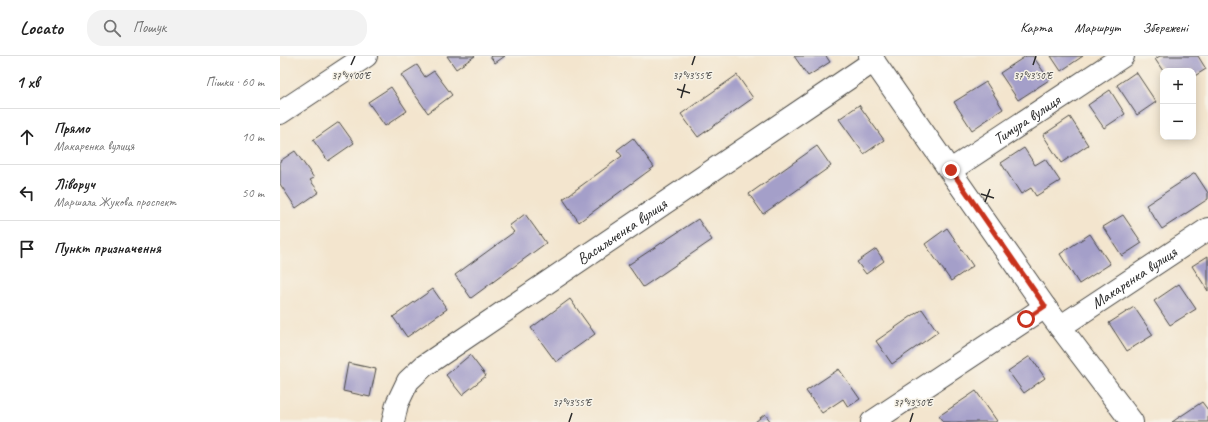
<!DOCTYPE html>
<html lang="uk">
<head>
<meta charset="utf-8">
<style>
	body { margin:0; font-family:Caveat,sans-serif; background:#f2f2f2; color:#222 }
	.controls { position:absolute; right:12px; top:12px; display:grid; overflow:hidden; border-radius:8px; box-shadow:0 2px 10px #0003 }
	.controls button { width:36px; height:36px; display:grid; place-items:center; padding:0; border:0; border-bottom:1px solid #e0e0e0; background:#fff; color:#222; font:20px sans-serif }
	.stop { position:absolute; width:12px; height:12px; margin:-9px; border:3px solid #c8321e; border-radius:50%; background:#fff }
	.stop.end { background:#c8321e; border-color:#fff; box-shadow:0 1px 4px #0008 }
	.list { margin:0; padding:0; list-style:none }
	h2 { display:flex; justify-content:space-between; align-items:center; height:52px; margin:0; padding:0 16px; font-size:17px }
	h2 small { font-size:13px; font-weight:400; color:#767676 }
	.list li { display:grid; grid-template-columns:26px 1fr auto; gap:12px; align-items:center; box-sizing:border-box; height:56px; padding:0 16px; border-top:1px solid #e0e0e0 }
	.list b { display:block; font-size:15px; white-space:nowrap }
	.list p { margin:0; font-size:13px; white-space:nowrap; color:#767676 }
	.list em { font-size:13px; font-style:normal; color:#767676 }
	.icon { flex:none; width:22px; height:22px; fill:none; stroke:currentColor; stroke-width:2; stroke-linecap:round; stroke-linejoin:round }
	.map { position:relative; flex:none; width:928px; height:366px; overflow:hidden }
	header { display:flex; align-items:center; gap:24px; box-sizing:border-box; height:56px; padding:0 20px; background:#fff; border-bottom:1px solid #e0e0e0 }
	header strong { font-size:19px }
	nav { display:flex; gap:22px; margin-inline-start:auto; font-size:14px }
	.search { width:280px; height:36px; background:#f2f2f2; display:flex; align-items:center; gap:10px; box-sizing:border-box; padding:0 14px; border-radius:16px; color:#767676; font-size:15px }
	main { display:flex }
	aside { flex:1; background:#fff }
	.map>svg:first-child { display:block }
</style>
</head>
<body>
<header>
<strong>Locato</strong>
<div class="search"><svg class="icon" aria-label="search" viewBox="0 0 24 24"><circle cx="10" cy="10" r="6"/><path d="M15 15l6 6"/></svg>Пошук</div>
<nav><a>Карта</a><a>Маршрут</a><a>Збережені</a></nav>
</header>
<main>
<aside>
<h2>1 хв<small>Пішки · 60 m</small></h2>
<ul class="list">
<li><svg class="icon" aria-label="ahead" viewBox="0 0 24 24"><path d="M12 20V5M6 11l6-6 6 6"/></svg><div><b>Прямо</b><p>Макаренка вулиця</p></div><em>10 m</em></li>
<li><svg class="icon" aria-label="left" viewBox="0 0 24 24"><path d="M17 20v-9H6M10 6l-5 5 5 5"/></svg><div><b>Ліворуч</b><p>Маршала Жукова проспект</p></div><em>50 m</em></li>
<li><svg class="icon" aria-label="arrive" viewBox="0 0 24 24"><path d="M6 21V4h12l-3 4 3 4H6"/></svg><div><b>Пункт призначення</b></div></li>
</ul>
</aside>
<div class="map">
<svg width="928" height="366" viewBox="0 0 928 366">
	<rect width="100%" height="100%" fill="#f7f3e8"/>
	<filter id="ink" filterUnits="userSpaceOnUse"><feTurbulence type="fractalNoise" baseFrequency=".025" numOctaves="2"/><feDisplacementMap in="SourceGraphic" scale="8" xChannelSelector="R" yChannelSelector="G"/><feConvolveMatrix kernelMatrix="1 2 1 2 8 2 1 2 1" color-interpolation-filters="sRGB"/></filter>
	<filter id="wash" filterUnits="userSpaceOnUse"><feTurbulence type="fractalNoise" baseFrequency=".012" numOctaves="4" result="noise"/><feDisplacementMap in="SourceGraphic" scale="16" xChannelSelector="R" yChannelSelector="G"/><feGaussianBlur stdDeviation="0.9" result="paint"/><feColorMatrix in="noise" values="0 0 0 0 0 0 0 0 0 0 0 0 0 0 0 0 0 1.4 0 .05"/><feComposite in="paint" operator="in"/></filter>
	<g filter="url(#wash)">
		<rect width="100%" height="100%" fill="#f3e5ce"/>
		<g id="blocks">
			<g fill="#a49fc9">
				<path d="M167,0h28l-19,13z"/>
				<path d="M210,0h15l-10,7z"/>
				<path d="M514,0h32l4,6 -22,14z"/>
				<path d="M746,0h7l16,24 -31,20 -18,-27z"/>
				<path d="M771,0h32l-22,15z"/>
				<path d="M880,0h38l8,13 -13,8v-6h-30l-8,-12z"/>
				<path d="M137,9l8,12 9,-6 18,24 -24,18 -27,-38z"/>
				<path d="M856,16l20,30 -19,13 -20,-30z"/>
				<path d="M457,19l16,23 -55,39 -17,-23z"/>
				<path d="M706,26l17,27 -31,21 -18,-28z"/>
				<path d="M111,31l16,24 -22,15 -17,-24z"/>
				<path d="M830,34l15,24 -21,14 -16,-23z"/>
				<path d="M579,49l25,35 -20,14 -25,-35z"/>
				<path d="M790,61l18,28 -27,18 -18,-28z"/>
				<path d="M59,66l15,21 -26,18 -15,-21z"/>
				<path d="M353,82l21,29 -75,55 -16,-23 59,-43 -5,-6z"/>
				<path d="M537,90l14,20 -68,48 -14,-20z"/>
				<path d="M744,92l11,17 10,-6 15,22 -24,15 -5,-8 -10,6 -20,-31z"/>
				<path d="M15,95l19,27 -4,2 9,12 -23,16 -16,-24v-23z"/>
				<path d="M915,117l13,20v6l-46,30 -16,-24z"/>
				<path d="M245,158l21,29 -75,55 -16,-23 59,-43 -5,-6z"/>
				<path d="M843,159l19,28 -20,13 -19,-29z"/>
				<path d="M418,163l14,21 -69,47 -15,-22z"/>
				<path d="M667,172l26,38 -22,15 -26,-37z"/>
				<path d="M810,178l20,30 -31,20 -19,-30z"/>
				<path d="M596,193l8,12 -18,13 -9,-12z"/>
				<path d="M928,200v35l-16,-25z"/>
				<path d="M899,228l17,25 -26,16 -16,-24z"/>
				<path d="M153,233l14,20 -40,28 -14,-20z"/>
				<path d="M290,243l25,35 -39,28 -25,-34z"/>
				<path d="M854,251l19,28 -26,16 -18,-28z"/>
				<path d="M642,253l16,23 -46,32 -16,-23z"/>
				<path d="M190,299l16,21 -24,19 -16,-20z"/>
				<path d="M750,300l15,22 -21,15 -16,-22z"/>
				<path d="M68,307l28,6 -6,28 -27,-6z"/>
				<path d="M559,313l21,30 -12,8 -5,-8 -21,14 -16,-22z"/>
				<path d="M696,335l21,30 -2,1h-52l-4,-6z"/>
				<path d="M922,346l6,8v12h-36z"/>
				<path d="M485,358l6,8h-16z"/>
			</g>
		</g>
	</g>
	<g filter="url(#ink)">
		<use href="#blocks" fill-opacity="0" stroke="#494743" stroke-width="1"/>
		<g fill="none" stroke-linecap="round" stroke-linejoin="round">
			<g stroke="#494743" stroke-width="24">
				<g id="minor">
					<path d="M0,57l86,-57"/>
					<path id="s1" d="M671,114l172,-114"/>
					<path id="s2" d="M780,271l148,-98"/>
					<path id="s3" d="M113,366l4,-18 11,-23 16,-15 450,-305"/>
					<path d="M592,366l173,-115"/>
				</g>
			</g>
			<g stroke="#494743" stroke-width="24">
				<path id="tertiary" d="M590,0l175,251 87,115"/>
			</g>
			<use href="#minor" stroke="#fff" stroke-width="22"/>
			<use href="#tertiary" stroke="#fff" stroke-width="22"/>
		</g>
	</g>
	<g fill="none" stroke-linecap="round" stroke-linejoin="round" filter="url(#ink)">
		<path stroke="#c8321e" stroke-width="5" d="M671,114l94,136 -19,13"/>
	</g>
	<path fill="none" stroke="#2b2b2b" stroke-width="1.5" d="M71,9l4,-9M412,9l3,-9M753,9l3,-9M397,33l13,4M401,42l4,-14M701,138l13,4M705,146l5,-13M289,366l3,-9M630,366l3,-9"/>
	<g text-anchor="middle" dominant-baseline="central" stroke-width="3" stroke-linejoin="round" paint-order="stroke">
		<g font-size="16" fill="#2b2b2b" stroke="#f7f3e8">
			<text stroke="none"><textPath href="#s1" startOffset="91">Тимура вулиця</textPath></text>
			<text stroke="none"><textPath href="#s3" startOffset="305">Васильченка вулиця</textPath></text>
			<text stroke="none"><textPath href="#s2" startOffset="89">Макаренка вулиця</textPath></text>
		</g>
	</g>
	<g font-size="10" text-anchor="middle" fill="#2b2b2b" stroke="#f7f3e8" stroke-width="3" stroke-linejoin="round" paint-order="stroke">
		<text x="71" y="23">37°44'00"E</text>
		<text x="753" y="23">37°43'50"E</text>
		<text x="412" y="23">37°43'55"E</text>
		<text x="292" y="350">37°43'55"E</text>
		<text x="633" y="350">37°43'50"E</text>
	</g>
</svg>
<div class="controls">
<button>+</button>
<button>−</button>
</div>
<div class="stop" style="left:746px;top:263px"></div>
<div class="stop end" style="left:671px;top:114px"></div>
</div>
</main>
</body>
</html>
